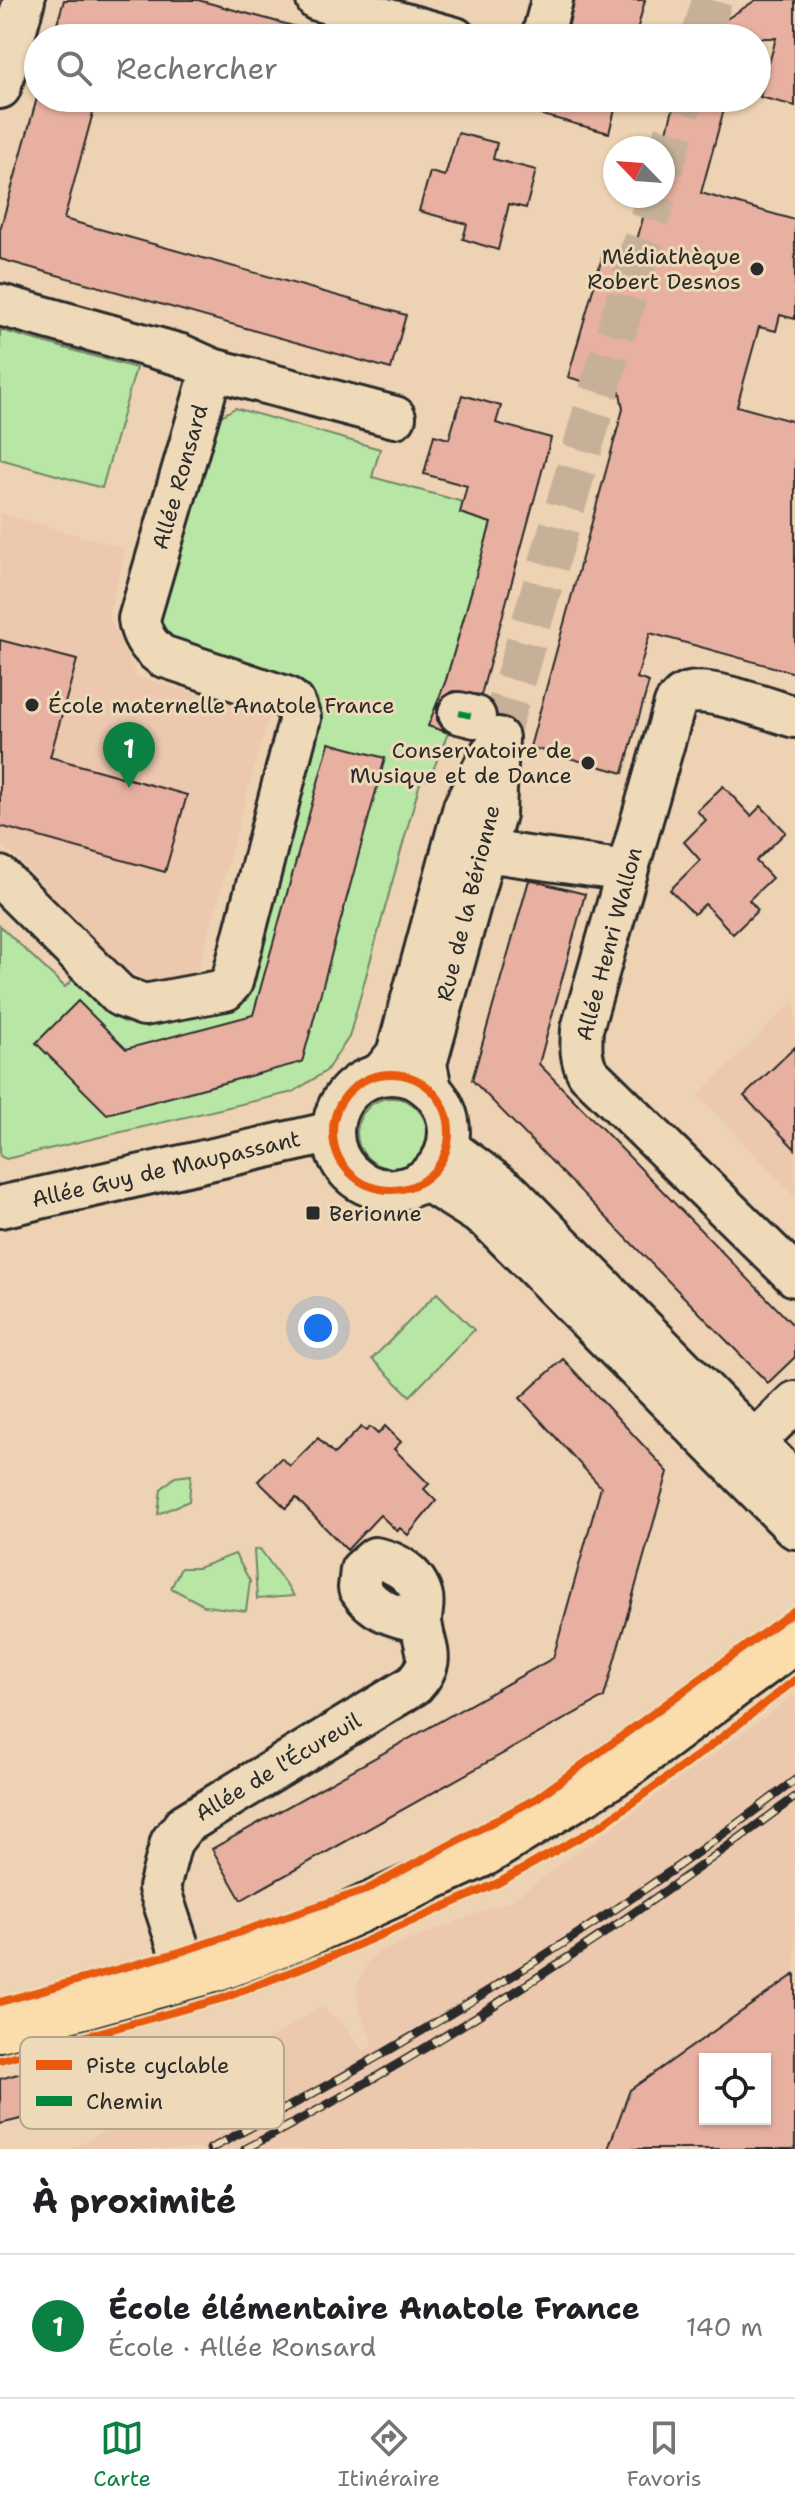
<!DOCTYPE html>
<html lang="fr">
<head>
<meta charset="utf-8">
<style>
	body { margin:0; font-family:"Shantell Sans",sans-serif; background:#f6f6f6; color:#202124 }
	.controls { position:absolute; right:24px; bottom:24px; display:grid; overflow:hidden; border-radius:0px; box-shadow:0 2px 6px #0004 }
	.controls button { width:72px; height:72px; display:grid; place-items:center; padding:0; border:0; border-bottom:2px solid #e0e0e0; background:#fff; color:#202124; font:40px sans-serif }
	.compass { position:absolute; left:603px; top:136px; width:72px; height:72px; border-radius:50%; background:#fff; box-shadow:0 2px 6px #0004; rotate:295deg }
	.you { position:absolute; left:318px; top:1328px; width:28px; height:28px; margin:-20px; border:6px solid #fff; border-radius:50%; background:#1a73e8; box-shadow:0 0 0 12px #1a73e833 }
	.badge { display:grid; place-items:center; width:52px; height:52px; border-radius:50%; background:#0b8043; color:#fff; font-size:26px; font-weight:700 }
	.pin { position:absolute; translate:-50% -66px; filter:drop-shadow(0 2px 4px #0008) }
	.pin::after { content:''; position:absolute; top:42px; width:28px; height:24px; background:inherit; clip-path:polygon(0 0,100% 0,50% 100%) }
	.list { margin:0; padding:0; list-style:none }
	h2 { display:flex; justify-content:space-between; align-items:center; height:104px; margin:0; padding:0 32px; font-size:34px }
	h2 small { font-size:26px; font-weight:400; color:#757577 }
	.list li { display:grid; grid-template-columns:52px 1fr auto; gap:24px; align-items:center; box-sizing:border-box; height:144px; padding:0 32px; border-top:2px solid #e0e0e0 }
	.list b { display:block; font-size:30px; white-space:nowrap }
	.list p { margin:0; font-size:26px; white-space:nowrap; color:#757577 }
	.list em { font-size:26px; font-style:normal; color:#757577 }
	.icon { flex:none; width:44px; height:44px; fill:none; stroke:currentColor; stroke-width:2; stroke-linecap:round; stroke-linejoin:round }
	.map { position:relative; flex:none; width:795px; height:2149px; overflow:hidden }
	.search { position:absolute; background:#fff; box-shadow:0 2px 6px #0004; left:24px; right:24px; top:24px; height:88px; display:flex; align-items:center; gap:20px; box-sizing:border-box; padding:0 28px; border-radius:44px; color:#757577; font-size:30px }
	.sheet { height:248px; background:#fff }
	nav { display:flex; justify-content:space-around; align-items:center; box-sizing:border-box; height:112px; border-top:2px solid #e0e0e0; background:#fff; font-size:22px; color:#757577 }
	nav a { display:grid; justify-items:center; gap:4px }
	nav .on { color:#0b8043 }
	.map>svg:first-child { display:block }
</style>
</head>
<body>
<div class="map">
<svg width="795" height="2149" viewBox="0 0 795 2149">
	<rect width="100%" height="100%" fill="#edd2b3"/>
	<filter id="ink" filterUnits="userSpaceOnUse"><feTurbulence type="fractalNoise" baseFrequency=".0125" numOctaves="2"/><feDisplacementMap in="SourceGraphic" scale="16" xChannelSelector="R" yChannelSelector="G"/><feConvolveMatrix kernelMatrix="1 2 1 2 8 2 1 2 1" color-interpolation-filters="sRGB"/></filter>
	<g filter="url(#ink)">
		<g fill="#ecc8ae" fill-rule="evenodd">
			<path d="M0,513l126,36 -18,67 29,61 132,37 -71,257 -47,13 -36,-22 -97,-104 -18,-13z"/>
			<path d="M795,1000v197l-97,-102z"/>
			<path d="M795,1695v454h-724l119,-61 131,-81 23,18 18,26 12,-6 -15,-35 -2,-25 12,-24 8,-8 135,-53zM705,2059h60v60h-60z"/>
		</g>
		<g fill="#b8e6a5" stroke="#728868" stroke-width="2">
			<path d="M0,330l136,38 -34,120 -102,-29z"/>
			<path d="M235,408l145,41 -8,28 91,25 -3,11 31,10 -45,157 -17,46 19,7 -19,47 -8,-1 -72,258 -23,34 -33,21 -287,67 -6,-3v-230l65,61 10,-10 50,46 114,-28 80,-288 -2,-9 -8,-11 -134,-40 -17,-22 60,-207z"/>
			<circle cx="392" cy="1133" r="35"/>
			<path d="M437,1293l37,37 -64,66 -38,-37z"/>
			<path d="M191,1475l-2,26 -31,13 3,-25 14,-12z"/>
			<path d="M260,1549l34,47 -37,3 -3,-49z"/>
			<path d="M235,1554l15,27 -4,30 -41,-5 -34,-18 10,-20h17z"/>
		</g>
		<g fill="#e8b0a1" stroke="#2b2b2b" stroke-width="2" fill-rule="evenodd">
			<path d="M64,0h134l113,31 -1,7h-257z"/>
			<path d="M574,0h71l-10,38h-69z"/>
			<path d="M756,0h39v106l-35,-9 16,-59h-79z"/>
			<path d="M37,98h60l-33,121 342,96 -15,54 -391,-110v-29z"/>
			<path d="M506,98h112l-9,35 -104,-28z"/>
			<path d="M676,98h51l-26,95 94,27v99l-15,-4 -4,16 -17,-4 -22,79 58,16v251l-145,-40 -13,45 12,4 -26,91 -93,-26 93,-338 -3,-17 -52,-15 35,-123 28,8 18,-66h14v-50z"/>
			<path d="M458,133l39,10 -4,16 43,11 -10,38 -17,-4 -11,46 -35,-11 4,-15 -48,-13 11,-39 15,4z"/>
			<path d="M462,395l39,11 -5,17 55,15 -70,257 -28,-4 -10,6 -6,10v13l6,9 7,4 -22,-7 18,-46 45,-157 -31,-10 7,-27 -43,-12 10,-39 15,4z"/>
			<path d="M0,640l77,20 -27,97 137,38 -22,77 -165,-46z"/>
			<path d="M329,743l56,15 -83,304 -195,52 -71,-71 42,-42 48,48 127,-34z"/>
			<path d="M723,786l28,30 10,-10 25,26 -30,29 16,17 -23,22 9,10 -25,24 -28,-30 -11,10 -24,-24 30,-30 -16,-18 22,-22 -9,-9z"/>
			<path d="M529,880l56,14 -46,170 256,263v30l-27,26 -296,-303z"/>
			<path d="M795,1047v102l-51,-53z"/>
			<path d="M563,1359l105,113 -64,225 -363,203 -29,-51 341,-191 48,-171 -81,-89z"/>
			<path d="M385,1426l16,16 -7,7 35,35 -5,5 12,12 -28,34 -8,-7 -3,3 -17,-16 -33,35 -51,-52 -10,10 -28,-27 23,-23 9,8 28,-28 16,16 27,-27 5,4 4,-4 8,7z"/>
			<path d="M795,1974v175h-187l22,-59zM705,2059h60v60h-60z"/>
			<path d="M134,2041l-53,47 -51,18 3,10 -33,8v-45z"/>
		</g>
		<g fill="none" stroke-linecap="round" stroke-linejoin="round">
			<g stroke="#c6b198" stroke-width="40" stroke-dasharray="40 20" stroke-linecap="butt">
				<path d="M701,38l11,-38"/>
				<path d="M663,170l21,-72"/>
				<path d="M498,738l158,-542"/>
			</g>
			<g stroke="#2b2b2b" stroke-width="46">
				<g id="minor">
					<path d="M317,0l138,38"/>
					<path d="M542,38l10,-38"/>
					<path d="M0,88l24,-88"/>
					<path d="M0,305l181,50 31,14 183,48"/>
					<path d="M459,713l16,4"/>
					<path d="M795,717c-24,-7 -82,-29 -105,-24 -7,1 -10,5 -15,11l-93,325c-1,17 -2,29 6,44l207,203"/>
					<path d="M461,844l24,7 142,20"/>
					<path d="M0,877l120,119 24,9 81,-15 7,-8 68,-264 -6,-15 -8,-6 -124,-41c-14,-10 -21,-21 -23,-37l73,-250"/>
					<circle cx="391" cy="1132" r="58"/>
					<path d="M381,1074l16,-20 67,-247 27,-54"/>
					<path d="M431,1089l-5,-25 69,-250 3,-76"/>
					<path d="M448,1148l63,46 284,289"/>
					<path d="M426,1180l62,39 307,309"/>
					<path d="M0,1207l333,-75"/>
					<path d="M754,1442l41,-40"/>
					<path d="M181,1980l-1,-28 -21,-64 12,-46 14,-18 229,-139c24,-26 10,-34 7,-64 0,-8 3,-18 1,-25 -6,-22 -26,-34 -47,-38l-14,12 -2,18c14,23 37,29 62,34"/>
				</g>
			</g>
			<g stroke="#2b2b2b" stroke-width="50">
				<path id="major" d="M0,2029l220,-61 78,-30 187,-85 137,-84 173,-129"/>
			</g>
			<use href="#minor" stroke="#eedab8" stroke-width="40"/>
			<use href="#major" stroke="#faddab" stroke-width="44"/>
			<g stroke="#2b2b2b" stroke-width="9">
				<g id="rail">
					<path d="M210,2149c205,-108 402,-228 585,-369"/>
					<path d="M245,2149c193,-100 376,-222 550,-352"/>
				</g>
			</g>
			<use href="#rail" stroke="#eedab8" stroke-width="6" stroke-dasharray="18" stroke-linecap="butt"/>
			<path stroke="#00873e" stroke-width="6" stroke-dasharray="12 6" stroke-linecap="butt" d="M459,713l16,4"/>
			<g stroke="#eedab8" stroke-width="13">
				<g id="cycleway">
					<circle cx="391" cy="1132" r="58"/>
					<path d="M0,2002l180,-50 186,-62 171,-92 258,-188"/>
					<path d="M0,2060l224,-62 113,-44 161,-71 102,-57 108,-78 87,-68"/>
				</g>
			</g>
			<use href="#cycleway" stroke="#e8590c" stroke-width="8"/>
		</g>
	</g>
	<g fill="#2b2b2b" stroke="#eedab8" stroke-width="3">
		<circle cx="757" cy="269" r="8"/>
		<circle cx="32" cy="705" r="8"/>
		<circle cx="588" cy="763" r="8"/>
		<rect x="305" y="1205" width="16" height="16" rx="4"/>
	</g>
	<g text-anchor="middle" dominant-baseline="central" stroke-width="6" stroke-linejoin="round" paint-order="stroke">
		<g font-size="22" fill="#2b2b2b" stroke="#eedab8" text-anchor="end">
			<text x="741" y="256">Médiathèque<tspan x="741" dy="25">Robert Desnos</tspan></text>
			<text x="48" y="705" text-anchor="start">École maternelle Anatole France</text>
			<text x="572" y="750">Conservatoire de<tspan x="572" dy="25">Musique et de Dance</tspan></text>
			<text x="329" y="1213" text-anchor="start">Berionne</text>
		</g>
		<g font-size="22" fill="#2b2b2b" stroke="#eedab8">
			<text transform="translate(180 477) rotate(-74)">Allée Ronsard</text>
			<text transform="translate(468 903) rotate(-76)">Rue de la Bérionne</text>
			<text transform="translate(609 944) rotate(-75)">Allée Henri Wallon</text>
			<text transform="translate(166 1169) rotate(-13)">Allée Guy de Maupassant</text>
			<text transform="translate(278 1767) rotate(-31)">Allée de l'Écureuil</text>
		</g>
	</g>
	<rect x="20" y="2037" width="264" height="92" rx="12" fill="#eedab8" stroke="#b4a68e" stroke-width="2"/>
	<rect x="36" y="2060" width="36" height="10" fill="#e8590c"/>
	<rect x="36" y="2096" width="36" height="10" fill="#00873e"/>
	<g font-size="22" fill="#2b2b2b">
		<text x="86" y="2073">Piste cyclable</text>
		<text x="86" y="2109">Chemin</text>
	</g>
</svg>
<div class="controls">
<button><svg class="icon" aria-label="locate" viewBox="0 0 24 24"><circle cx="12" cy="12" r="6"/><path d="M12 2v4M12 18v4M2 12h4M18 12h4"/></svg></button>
</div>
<svg class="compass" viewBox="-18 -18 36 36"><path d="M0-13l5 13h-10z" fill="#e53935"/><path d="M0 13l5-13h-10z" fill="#757577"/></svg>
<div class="you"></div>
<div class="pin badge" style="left:129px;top:788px">1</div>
<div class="search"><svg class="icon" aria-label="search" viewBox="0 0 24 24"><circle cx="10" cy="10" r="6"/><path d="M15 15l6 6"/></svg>Rechercher</div>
</div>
<section class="sheet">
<h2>À proximité<small></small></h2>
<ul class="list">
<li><span class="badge">1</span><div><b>École élémentaire Anatole France</b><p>École · Allée Ronsard</p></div><em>140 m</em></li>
</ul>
</section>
<nav>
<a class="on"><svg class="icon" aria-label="map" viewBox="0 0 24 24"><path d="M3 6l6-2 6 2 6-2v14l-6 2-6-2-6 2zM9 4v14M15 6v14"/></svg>Carte</a>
<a><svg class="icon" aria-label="directions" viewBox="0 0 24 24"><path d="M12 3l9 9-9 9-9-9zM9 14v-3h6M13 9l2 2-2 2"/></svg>Itinéraire</a>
<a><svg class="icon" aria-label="saved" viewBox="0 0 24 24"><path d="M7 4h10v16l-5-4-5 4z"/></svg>Favoris</a>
</nav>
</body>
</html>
